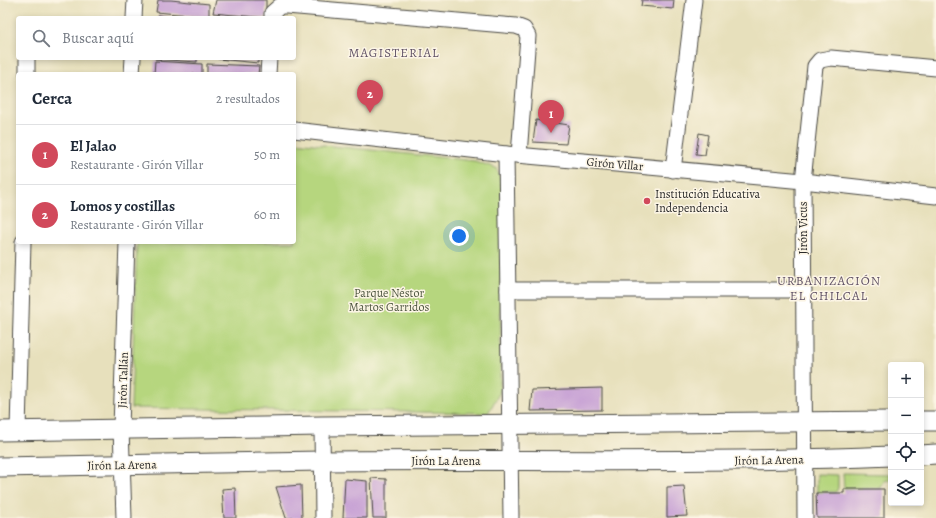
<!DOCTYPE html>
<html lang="es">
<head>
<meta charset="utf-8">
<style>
	body { margin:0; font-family:Alegreya,serif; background:#f2f2f3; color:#1f2937 }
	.controls { position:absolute; right:12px; bottom:12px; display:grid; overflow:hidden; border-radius:4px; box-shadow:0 2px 6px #0003 }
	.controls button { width:36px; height:36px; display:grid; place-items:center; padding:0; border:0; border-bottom:1px solid #e0e1e3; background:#fff; color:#1f2937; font:20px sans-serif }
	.you { position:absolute; left:459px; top:236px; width:14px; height:14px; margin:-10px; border:3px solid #fff; border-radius:50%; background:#1a73e8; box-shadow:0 0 0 6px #1a73e833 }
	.badge { display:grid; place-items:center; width:26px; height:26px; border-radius:50%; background:#d1495b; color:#fff; font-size:13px; font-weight:700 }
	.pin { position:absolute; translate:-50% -33px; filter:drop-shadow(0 1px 2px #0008) }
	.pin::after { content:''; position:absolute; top:21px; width:14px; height:12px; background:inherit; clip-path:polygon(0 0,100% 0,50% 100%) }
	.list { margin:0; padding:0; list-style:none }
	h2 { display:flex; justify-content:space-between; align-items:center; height:52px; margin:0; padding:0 16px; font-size:17px }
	h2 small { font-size:13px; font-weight:400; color:#747a83 }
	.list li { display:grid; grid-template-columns:26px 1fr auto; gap:12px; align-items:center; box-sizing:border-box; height:60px; padding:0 16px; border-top:1px solid #e0e1e3 }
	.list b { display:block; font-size:15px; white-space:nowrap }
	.list p { margin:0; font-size:13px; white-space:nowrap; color:#747a83 }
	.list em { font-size:13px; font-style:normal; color:#747a83 }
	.icon { flex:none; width:22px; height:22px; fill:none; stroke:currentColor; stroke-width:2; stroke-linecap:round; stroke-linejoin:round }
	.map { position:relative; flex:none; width:936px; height:518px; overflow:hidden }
	.search { position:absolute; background:#fff; box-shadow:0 2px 6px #0003; left:16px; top:16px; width:280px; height:44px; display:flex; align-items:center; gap:10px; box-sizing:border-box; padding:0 14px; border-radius:4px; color:#747a83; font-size:15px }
	.panel { position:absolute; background:#fff; box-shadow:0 2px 6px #0003; left:16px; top:72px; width:280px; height:172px; border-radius:4px }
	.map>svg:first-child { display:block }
</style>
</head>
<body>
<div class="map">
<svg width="936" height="518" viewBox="0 0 936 518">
	<rect width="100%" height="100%" fill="#fcf5e5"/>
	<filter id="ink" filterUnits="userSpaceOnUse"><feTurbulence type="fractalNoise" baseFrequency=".025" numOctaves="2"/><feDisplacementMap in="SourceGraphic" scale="8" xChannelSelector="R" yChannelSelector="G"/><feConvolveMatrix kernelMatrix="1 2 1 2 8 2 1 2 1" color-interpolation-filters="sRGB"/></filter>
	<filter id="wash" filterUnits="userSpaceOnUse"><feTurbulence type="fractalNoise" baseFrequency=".012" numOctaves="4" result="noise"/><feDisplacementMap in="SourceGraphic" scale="16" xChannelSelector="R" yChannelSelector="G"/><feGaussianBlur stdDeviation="0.9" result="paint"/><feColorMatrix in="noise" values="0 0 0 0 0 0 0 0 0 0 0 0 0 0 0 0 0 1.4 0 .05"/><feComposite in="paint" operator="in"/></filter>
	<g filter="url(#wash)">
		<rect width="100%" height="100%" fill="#e7e0bc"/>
		<g fill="#b6d67e" stroke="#708054">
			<path d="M294,142l181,19 21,7 6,13 -2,211 -12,21 -357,-5 6,-166h157z"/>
			<path d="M843,473l47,1v6l-6,1 -3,7h-37z"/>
			<path d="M817,474l21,1v13l-2,4h-19z"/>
		</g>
		<g id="blocks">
			<g fill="#c59ed4">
				<path d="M158,0h13l38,4v13l-53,-5z"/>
				<path d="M216,0h50v18l-53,-5z"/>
				<path d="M642,0h32l-1,9 -32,-3z"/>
				<path d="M158,15l14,2v1h-14z"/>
				<path d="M155,58h42v4l-42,-3z"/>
				<path d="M218,58h40v5l-40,-4z"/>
				<path d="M155,61l47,3v10h-48z"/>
				<path d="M207,64l52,2 -1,8h-51z"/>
				<path d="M536,120l33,5 -3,19 -33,-2z"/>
				<path d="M699,133l9,2 -3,20 -9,-1z"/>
				<path d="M602,388v22l-72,1 2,-21z"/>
				<path d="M371,478l15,1v39h-13z"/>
				<path d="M345,479l22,2v37h-24z"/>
				<path d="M301,485l1,33h-16l-10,-31z"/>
				<path d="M684,486l3,30 -20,1v-30z"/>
				<path d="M235,488l1,30h-12l-2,-29z"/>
				<path d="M844,489h40v29h-67l-1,-25h28z"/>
			</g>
		</g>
	</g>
	<g filter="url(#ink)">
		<use href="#blocks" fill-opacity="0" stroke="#474641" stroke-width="1"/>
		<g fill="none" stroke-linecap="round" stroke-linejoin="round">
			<g stroke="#474641" stroke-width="17">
				<g id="minor">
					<path d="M134,18l1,-18"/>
					<path d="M272,18v-5l8,-7h7l229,20 8,3 4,7 -9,119"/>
					<path d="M27,74v-16"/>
					<path d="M132,74l1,-16"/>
					<path d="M268,74l1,-16"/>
					<path d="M294,130l212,24 297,27 133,15"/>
					<path d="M506,154l5,364"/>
					<path d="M673,170l21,-170"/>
					<path d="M508,290h296"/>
					<path d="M322,426l1,92"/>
					<path d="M18,430l5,-188"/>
					<path d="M124,518l-3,-90 6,-186"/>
					<path d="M805,518l-2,-337 12,-115 5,-6 11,-2 105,10"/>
				</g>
			</g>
			<g stroke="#474641" stroke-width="21">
				<g id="tertiary">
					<path d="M921,421h15"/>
					<path d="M0,431l322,-5 569,-5"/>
					<path d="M921,455l15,-1"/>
					<path d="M0,467c107,-1 215,-5 322,-6 190,-2 380,3 569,-5"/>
				</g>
			</g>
			<use href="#minor" stroke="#fff" stroke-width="15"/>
			<use href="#tertiary" stroke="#fff" stroke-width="19"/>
		</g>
	</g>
	<circle fill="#d1495b" stroke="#fcf5e5" stroke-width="1.5" cx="647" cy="201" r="4"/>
	<g text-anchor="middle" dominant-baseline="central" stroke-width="3" stroke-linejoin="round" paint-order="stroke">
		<g font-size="12" fill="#2b2b2b" stroke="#fcf5e5">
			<text transform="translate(615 164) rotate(5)">Girón Villar</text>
			<text transform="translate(803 228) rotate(-90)">Jirón Vicus</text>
			<text transform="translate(123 380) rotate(-88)">Jirón Tallán</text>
			<text transform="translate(769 460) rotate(-1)">Jirón La Arena</text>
			<text x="446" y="461">Jirón La Arena</text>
			<text transform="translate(122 465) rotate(-1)">Jirón La Arena</text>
		</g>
		<g font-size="12" fill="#2b2b2b" stroke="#fcf5e5" text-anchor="start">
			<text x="655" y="194">Institución Educativa<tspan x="655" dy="14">Independencia</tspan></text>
		</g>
		<g font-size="12" fill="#4e5640" stroke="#fcf5e5">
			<text x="389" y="293">Parque Néstor<tspan x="389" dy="14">Martos Garridos</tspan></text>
		</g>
		<g font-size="13" letter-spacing="1" fill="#615366" stroke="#fcf5e5">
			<text x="394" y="52">MAGISTERIAL</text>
			<text x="829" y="280">URBANIZACIÓN<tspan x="829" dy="15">EL CHILCAL</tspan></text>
		</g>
	</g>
</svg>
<div class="controls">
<button>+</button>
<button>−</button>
<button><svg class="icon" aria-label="locate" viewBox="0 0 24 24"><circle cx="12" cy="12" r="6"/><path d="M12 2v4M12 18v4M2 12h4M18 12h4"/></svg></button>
<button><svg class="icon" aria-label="layers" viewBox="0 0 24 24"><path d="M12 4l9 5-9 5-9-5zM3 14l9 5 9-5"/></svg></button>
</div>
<div class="you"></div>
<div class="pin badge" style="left:551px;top:133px">1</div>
<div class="pin badge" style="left:370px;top:113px">2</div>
<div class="search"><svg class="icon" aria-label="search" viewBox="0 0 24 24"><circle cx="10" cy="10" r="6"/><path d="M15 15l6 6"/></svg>Buscar aquí</div>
<section class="panel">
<h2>Cerca<small>2 resultados</small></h2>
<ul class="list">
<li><span class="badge">1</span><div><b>El Jalao</b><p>Restaurante · Girón Villar</p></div><em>50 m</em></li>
<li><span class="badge">2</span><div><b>Lomos y costillas</b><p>Restaurante · Girón Villar</p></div><em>60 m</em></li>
</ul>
</section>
</div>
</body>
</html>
